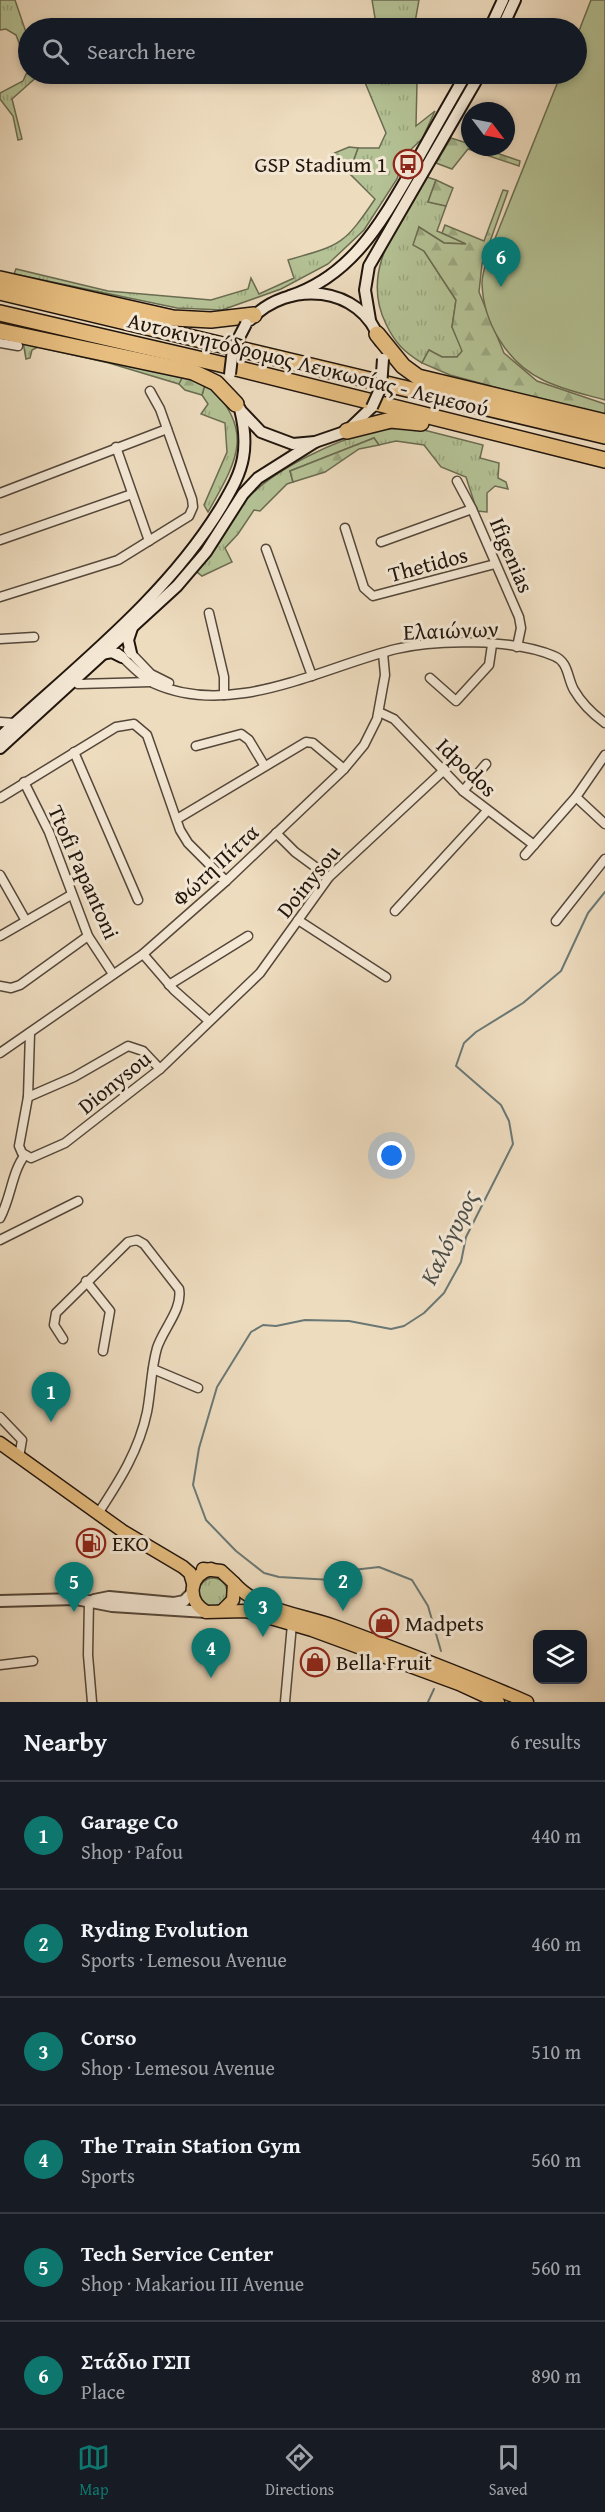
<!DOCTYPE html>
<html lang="en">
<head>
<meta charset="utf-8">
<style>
	body { margin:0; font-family:"Gentium Book Plus",serif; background:#242831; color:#f1f3f6 }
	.controls { position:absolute; right:18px; bottom:18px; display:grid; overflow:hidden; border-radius:12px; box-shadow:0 3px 9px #0003 }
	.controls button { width:54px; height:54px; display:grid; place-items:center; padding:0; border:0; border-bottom:2px solid #363941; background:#171b24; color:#f1f3f6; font:30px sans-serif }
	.compass { position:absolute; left:461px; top:102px; width:54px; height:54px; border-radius:50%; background:#171b24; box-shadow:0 3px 9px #0003; rotate:122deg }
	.you { position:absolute; left:392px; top:1156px; width:21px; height:21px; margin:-15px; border:4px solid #fff; border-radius:50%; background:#1a73e8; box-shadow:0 0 0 9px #1a73e833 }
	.badge { display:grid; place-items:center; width:39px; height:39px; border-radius:50%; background:#0f766e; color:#fff; font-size:20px; font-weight:700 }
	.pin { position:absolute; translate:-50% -50px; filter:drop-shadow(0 2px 3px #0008) }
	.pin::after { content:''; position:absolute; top:32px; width:21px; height:18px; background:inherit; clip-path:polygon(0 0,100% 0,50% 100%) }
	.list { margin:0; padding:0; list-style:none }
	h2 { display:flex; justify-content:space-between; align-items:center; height:78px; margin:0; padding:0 24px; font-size:26px }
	h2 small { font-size:20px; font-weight:400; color:#9ea1a6 }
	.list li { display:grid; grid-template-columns:39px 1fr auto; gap:18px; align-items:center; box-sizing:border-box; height:108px; padding:0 24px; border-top:2px solid #363941 }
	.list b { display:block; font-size:22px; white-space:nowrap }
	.list p { margin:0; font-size:20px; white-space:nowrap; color:#9ea1a6 }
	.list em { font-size:20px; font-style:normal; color:#9ea1a6 }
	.icon { flex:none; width:33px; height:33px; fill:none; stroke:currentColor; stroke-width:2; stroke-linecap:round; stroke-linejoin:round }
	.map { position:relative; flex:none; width:605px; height:1702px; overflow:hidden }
	.search { position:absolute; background:#171b24; box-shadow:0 3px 9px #0003; left:18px; right:18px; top:18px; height:66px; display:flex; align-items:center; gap:15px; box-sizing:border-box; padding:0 21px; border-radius:33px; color:#9ea1a6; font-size:22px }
	.sheet { height:726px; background:#171b24 }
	nav { display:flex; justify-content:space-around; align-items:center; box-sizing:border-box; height:84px; border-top:2px solid #363941; background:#171b24; font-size:16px; color:#9ea1a6 }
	nav a { display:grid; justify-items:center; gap:3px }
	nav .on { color:#0f766e }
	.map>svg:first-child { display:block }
</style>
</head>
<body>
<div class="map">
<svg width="605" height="1702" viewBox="0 0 605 1702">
	<defs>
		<pattern id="grass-tufts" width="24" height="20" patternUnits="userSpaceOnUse" patternTransform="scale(1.5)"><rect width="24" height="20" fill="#b4c295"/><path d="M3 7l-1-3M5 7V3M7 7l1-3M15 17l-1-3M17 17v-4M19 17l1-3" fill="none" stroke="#9aa67f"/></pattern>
		<pattern id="forest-firs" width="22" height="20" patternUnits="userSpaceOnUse" patternTransform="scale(1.5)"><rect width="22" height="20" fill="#b4c295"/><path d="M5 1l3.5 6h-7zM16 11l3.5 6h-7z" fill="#9aa67f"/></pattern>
	</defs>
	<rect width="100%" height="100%" fill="#eedcbf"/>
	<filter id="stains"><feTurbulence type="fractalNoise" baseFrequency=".00333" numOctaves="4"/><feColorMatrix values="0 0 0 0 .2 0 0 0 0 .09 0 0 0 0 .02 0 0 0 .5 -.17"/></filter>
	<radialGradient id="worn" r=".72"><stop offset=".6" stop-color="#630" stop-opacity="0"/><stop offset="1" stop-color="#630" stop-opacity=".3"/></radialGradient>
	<g fill="url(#grass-tufts)" stroke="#6a6c51" stroke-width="1.5">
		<path d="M0,0h15l13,38v28l-12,-31 -10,-6 -6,1z"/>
		<path d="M372,0h47l-5,28h-44l5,-10z"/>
		<path d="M28,70v4h12l-28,25 10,40 -4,1 -5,-24 -13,-17v-6l23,-12z"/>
		<path d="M346,74h68l3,8 -1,44 19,-15 -13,28 -17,16 -8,24 -33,51 -36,34 -47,25 -59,21 -45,-2 -163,-34 2,-5 92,22 103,9 37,-11 3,-11 8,16 35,-16 -6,-18c53,-15 56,-15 87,-61l-26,-26 9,-25h21l7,-15 -22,-53 -14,2z"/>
		<path d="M427,177l9,3 -8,22 18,4 -9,25 31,13 -24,-1 -25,-16 5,24 32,49 -4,27 11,24 -6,6h-15l-13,-7 -7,13c-18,-11 -27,-20 -36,-39 -27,-55 14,-101 41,-147z"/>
		<path d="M23,342l162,31 -6,11 -70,-21 -71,-16 -6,3 -2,8 -4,1z"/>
		<path d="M206,381c49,51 33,76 2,131l-4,-7 23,-53 -2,-29 -24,-9 7,-10 -6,-9z"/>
		<path d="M416,428l67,17 -3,13 19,5 -1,15 8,4 2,7 -13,-3 -8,7v19l-10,-1 -11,-34 -25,-10 -17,-22 -28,-4 -17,4 -5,-7 -84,33 3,11 -6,2 -27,27 -6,-1 -16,24 -13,14 7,14 -30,14 -5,-4c15,-21 35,-58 52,-75 27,-29 87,-57 125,-66 13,-3 28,-3 42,-3z"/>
		<circle cx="213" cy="1592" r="14"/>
	</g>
	<g fill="url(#forest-firs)" stroke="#6a6c51" stroke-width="1.5">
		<path d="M451,138l19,6v3h9l41,14 -1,5 -51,-17 -16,20 -16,-6z"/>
		<path d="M349,147l9,1 -9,25 -17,-19z"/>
		<path d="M436,180l17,8 -7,18 -18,-4z"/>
		<path d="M503,190l5,1 -26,73 -3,28 25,61 33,28 68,23v13l-155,-42 -28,-12 7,-13 13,7h15l5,-6 -10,-24 4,-27 -32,-49 -11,-6 6,-18 25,16 22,1 -24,-11 3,-8 39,16z"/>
		<path d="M185,373l21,8 -4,14 -17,-5 -6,-6z"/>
		<path d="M374,438l5,7 -20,4 -34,23 -32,10 -3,-11z"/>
	</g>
	<path fill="#b4c295" stroke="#6a6c51" stroke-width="1.5" d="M591,0h14v400c-21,-6 -42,-10 -62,-20 -36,-17 -60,-58 -61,-97 0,-9 4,-19 6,-27l73,-182h15l1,-38z"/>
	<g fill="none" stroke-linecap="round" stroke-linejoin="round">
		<g stroke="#6a7875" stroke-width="2">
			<path d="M441,1651l-13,-45 -16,-26 -33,-13 -26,3 -21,10 -53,-3 -15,-4 -28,-22 -30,-31 -13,-35 6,-37 18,-61 34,-55 12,-7 13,1 29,-6 44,1 42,8 13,-3 20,-13 20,-20 17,-31 5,-25 47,-93 -4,-23 -8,-16 -45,-39 8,-23 12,-11 47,-29 38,-32 27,-58 17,-21"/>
			<path d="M428,1702l6,-13"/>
		</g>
		<g stroke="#54473a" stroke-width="11">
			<g id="minor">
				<path d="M0,343l18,3"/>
				<path d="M116,447l33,94"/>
				<path d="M457,481l15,28 47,108 2,11 -4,19"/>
				<path d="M0,493l167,-64"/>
				<path d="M345,528l19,60 9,8 122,-32"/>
				<path d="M0,540l132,-46"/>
				<path d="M381,542l91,-33"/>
				<path d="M266,549l46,127"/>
				<path d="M0,597l118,-37 71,-44 4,-9 -1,-8 -32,-90 -10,-18"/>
				<path d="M209,613l15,64v18"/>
				<path d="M0,639l34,-2"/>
				<path d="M128,650l23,24 18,9"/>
				<path d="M118,653c11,10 22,23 35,30 79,36 167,-15 243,-34 41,-10 119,-10 158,7 15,6 13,22 20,34 7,12 20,25 31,33"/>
				<path d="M430,678l26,23 33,-36 3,-20"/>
				<path d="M78,684l73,-2"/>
				<path d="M379,712l15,7 69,72 71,54"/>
				<path d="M0,722l15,1"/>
				<path d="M196,746l45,-12 8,6 15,25"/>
				<path d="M74,752l64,148"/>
				<path d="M24,782l25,50 39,104 25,38"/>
				<path d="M463,791l23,-27"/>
				<path d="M576,797l29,27"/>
				<path d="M0,798l116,-71 18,-3 13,11 33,95 8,13 38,38"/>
				<path d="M177,819l129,-77 7,1 31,26"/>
				<path d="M276,833l19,19 34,25"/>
				<path d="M525,855l51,-58 29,-42"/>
				<path d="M0,875l26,46"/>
				<path d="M395,911l92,-100"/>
				<path d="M298,920l88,57"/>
				<path d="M556,921l49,-62"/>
				<path d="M0,936l71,-41"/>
				<path d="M143,954l31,36 35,31"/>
				<path d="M169,985l79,-49"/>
				<path d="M0,986l11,2 9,-3 68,-49"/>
				<path d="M30,1033l-2,64 -9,49 3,7 9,5 34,-15 95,-74 100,-96 69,-96 114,-106"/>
				<path d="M0,1053l143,-99 83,-73 118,-112 20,-24 13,-26 8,-44 -2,-22"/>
				<path d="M28,1097l46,-20 54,-31 15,5 17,18"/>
				<path d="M0,1218c11,-20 12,-47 25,-63"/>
				<path d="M0,1240l78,-39"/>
				<path d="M86,1281l24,30 -7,40"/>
				<path d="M63,1339l-9,-14 2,-12 72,-71 9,-2 7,4 35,45c4,20 -16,40 -22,59 -6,21 -6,43 -10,64 -8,38 -27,68 -48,100"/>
				<path d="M153,1369l45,19"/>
				<path d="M0,1417l22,23 -3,17"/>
				<path d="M89,1600l-1,55 4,47"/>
				<path d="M0,1665l33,-4"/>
				<path d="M285,1702l7,-78"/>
			</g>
		</g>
		<g stroke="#54473a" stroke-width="14">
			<g id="tertiary">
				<path d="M94,1600l15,-3 65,6 10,-2 8,-8"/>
				<path d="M0,1601l76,-2 36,7 94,6"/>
			</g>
		</g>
		<g stroke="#20150d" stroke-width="14">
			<g id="secondary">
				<path d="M490,28l13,-28"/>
				<path d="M502,28l13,-28"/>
				<path d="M290,296c63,-21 92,-75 124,-130 17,-31 35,-62 52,-92"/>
				<path d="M250,320c38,-41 111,-35 130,21"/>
				<path d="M370,320l-5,-30 4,-24 111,-192"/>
				<path d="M242,412l19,20 32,12 22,-2 32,-11 25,-24"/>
				<path d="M131,653l-3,-13 4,-12"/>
				<path d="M101,654l11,-2 10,5"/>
				<path d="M0,737c77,-71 169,-142 223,-233 8,-14 17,-29 20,-46 3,-16 1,-33 -3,-49"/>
				<path d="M0,748l177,-162 29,-34 37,-58 15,-16 57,-36"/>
			</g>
		</g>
		<g stroke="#20150d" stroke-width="15">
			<g id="primary">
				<path d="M0,1443l124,89 59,35 7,6 3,10"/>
				<path d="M203,1569l18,2 13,12 -1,17 -11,11"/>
				<path d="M211,1569c-22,6 -25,31 -5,43l40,-1 66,19 147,54 39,18"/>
				<path d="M234,1583c25,28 66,31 100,43 65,24 129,48 193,76"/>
			</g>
		</g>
		<g stroke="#20150d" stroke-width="18">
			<g id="motorway">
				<path d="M0,279l173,39 38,2 43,-5"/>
				<path d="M0,292l605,144"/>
				<path d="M0,313l216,50 389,97"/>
				<path d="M0,331l193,41 23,11 20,21"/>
				<path d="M377,334l26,32 15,11 187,45"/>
				<path d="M347,431l44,-11 30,3"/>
			</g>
		</g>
		<use href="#minor" stroke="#f4e8d5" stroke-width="8"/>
		<use href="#tertiary" stroke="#f4e8d5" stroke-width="10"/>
		<use href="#secondary" stroke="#f4e8d5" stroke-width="10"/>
		<use href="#primary" stroke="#e7be80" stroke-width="12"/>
		<use href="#motorway" stroke="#e7be80" stroke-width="15"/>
		<g stroke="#20150d" stroke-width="14" stroke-linecap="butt">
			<g id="secondary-bridge">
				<path d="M230,374l3,-25 13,-25"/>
				<path d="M372,407l9,-20 2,-28"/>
			</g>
		</g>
		<use href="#secondary-bridge" stroke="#f4e8d5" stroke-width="10"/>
	</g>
	<defs>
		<g id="bus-ring" transform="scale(1.5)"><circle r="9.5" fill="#f4e8d5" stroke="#8f2418" stroke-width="1.5"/><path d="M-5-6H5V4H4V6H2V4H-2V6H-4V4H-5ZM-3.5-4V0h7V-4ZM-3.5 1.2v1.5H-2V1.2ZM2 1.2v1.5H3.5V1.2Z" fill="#8f2418"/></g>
		<g id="fuel-ring" transform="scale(1.5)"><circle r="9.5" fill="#f4e8d5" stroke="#8f2418" stroke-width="1.5"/><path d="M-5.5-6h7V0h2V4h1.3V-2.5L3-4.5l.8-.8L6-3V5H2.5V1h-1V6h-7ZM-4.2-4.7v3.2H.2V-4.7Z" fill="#8f2418"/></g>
		<g id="shop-ring" transform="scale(1.5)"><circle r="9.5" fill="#f4e8d5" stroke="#8f2418" stroke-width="1.5"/><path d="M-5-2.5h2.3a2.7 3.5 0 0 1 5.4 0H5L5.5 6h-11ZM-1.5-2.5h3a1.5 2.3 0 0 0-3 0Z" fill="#8f2418"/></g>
	</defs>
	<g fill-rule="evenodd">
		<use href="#bus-ring" x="408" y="164"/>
		<use href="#fuel-ring" x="91" y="1543"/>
		<use href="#shop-ring" x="384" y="1623"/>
		<use href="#shop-ring" x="315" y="1662"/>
	</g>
	<g text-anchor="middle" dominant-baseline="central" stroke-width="6" stroke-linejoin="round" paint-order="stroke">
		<g font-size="22" fill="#20150d" stroke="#f4e8d5" text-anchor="start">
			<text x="387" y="164" text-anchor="end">GSP Stadium 1</text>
			<text x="112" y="1543">EKO</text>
			<text x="405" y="1623">Madpets</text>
			<text x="336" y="1662">Bella Fruit</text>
		</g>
		<g font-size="22" fill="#20150d" stroke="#f4e8d5">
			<text transform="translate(308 364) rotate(14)">Αυτοκινητόδρομος Λευκωσίας - Λεμεσού</text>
			<text transform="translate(512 555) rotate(67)">Ifigenias</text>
			<text transform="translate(428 564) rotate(-15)">Thetidos</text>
			<text transform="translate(451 630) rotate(-2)">Ελαιώνων</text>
			<text transform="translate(467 767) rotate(44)">Idpodos</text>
			<text transform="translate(215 865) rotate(-43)">Φώτη Πίττα</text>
			<text transform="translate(84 872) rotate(66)">Ttofi Papantoni</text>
			<text transform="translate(308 881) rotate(-51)">Doinysou</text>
			<text transform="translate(114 1082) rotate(-39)">Dionysou</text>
		</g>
		<g font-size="24" font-style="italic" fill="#4b4f4a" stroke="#f4e8d5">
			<text transform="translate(449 1237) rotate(-64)">Καλόγυρος</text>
		</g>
	</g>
	<rect width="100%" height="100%" filter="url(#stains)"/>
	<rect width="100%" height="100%" fill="url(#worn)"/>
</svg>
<div class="controls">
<button><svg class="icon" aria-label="layers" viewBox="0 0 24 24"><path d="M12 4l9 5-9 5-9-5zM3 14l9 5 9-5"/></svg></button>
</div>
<svg class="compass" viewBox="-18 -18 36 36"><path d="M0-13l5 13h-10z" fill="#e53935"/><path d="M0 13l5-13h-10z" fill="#9ea1a6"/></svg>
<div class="you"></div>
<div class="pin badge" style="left:51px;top:1422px">1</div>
<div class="pin badge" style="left:343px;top:1611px">2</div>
<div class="pin badge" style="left:263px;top:1637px">3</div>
<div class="pin badge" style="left:211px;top:1678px">4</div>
<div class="pin badge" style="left:74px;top:1612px">5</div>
<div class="pin badge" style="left:501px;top:287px">6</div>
<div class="search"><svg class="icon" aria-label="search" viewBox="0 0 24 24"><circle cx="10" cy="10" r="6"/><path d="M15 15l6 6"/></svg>Search here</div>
</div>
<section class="sheet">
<h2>Nearby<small>6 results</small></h2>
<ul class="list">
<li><span class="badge">1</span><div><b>Garage Co</b><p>Shop · Pafou</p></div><em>440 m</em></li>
<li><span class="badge">2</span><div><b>Ryding Evolution</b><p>Sports · Lemesou Avenue</p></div><em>460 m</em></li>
<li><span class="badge">3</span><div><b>Corso</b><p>Shop · Lemesou Avenue</p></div><em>510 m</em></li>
<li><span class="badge">4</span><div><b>The Train Station Gym</b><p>Sports</p></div><em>560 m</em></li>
<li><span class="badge">5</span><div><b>Tech Service Center</b><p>Shop · Makariou III Avenue</p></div><em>560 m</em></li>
<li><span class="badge">6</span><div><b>Στάδιο ΓΣΠ</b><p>Place</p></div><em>890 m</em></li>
</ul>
</section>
<nav>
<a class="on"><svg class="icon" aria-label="map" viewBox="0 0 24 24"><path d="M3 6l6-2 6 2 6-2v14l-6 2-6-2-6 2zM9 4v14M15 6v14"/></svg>Map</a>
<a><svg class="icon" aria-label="directions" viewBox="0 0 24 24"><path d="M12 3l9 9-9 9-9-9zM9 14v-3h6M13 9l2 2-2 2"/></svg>Directions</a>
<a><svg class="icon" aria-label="saved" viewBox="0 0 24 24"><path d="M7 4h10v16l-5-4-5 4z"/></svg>Saved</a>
</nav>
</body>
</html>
